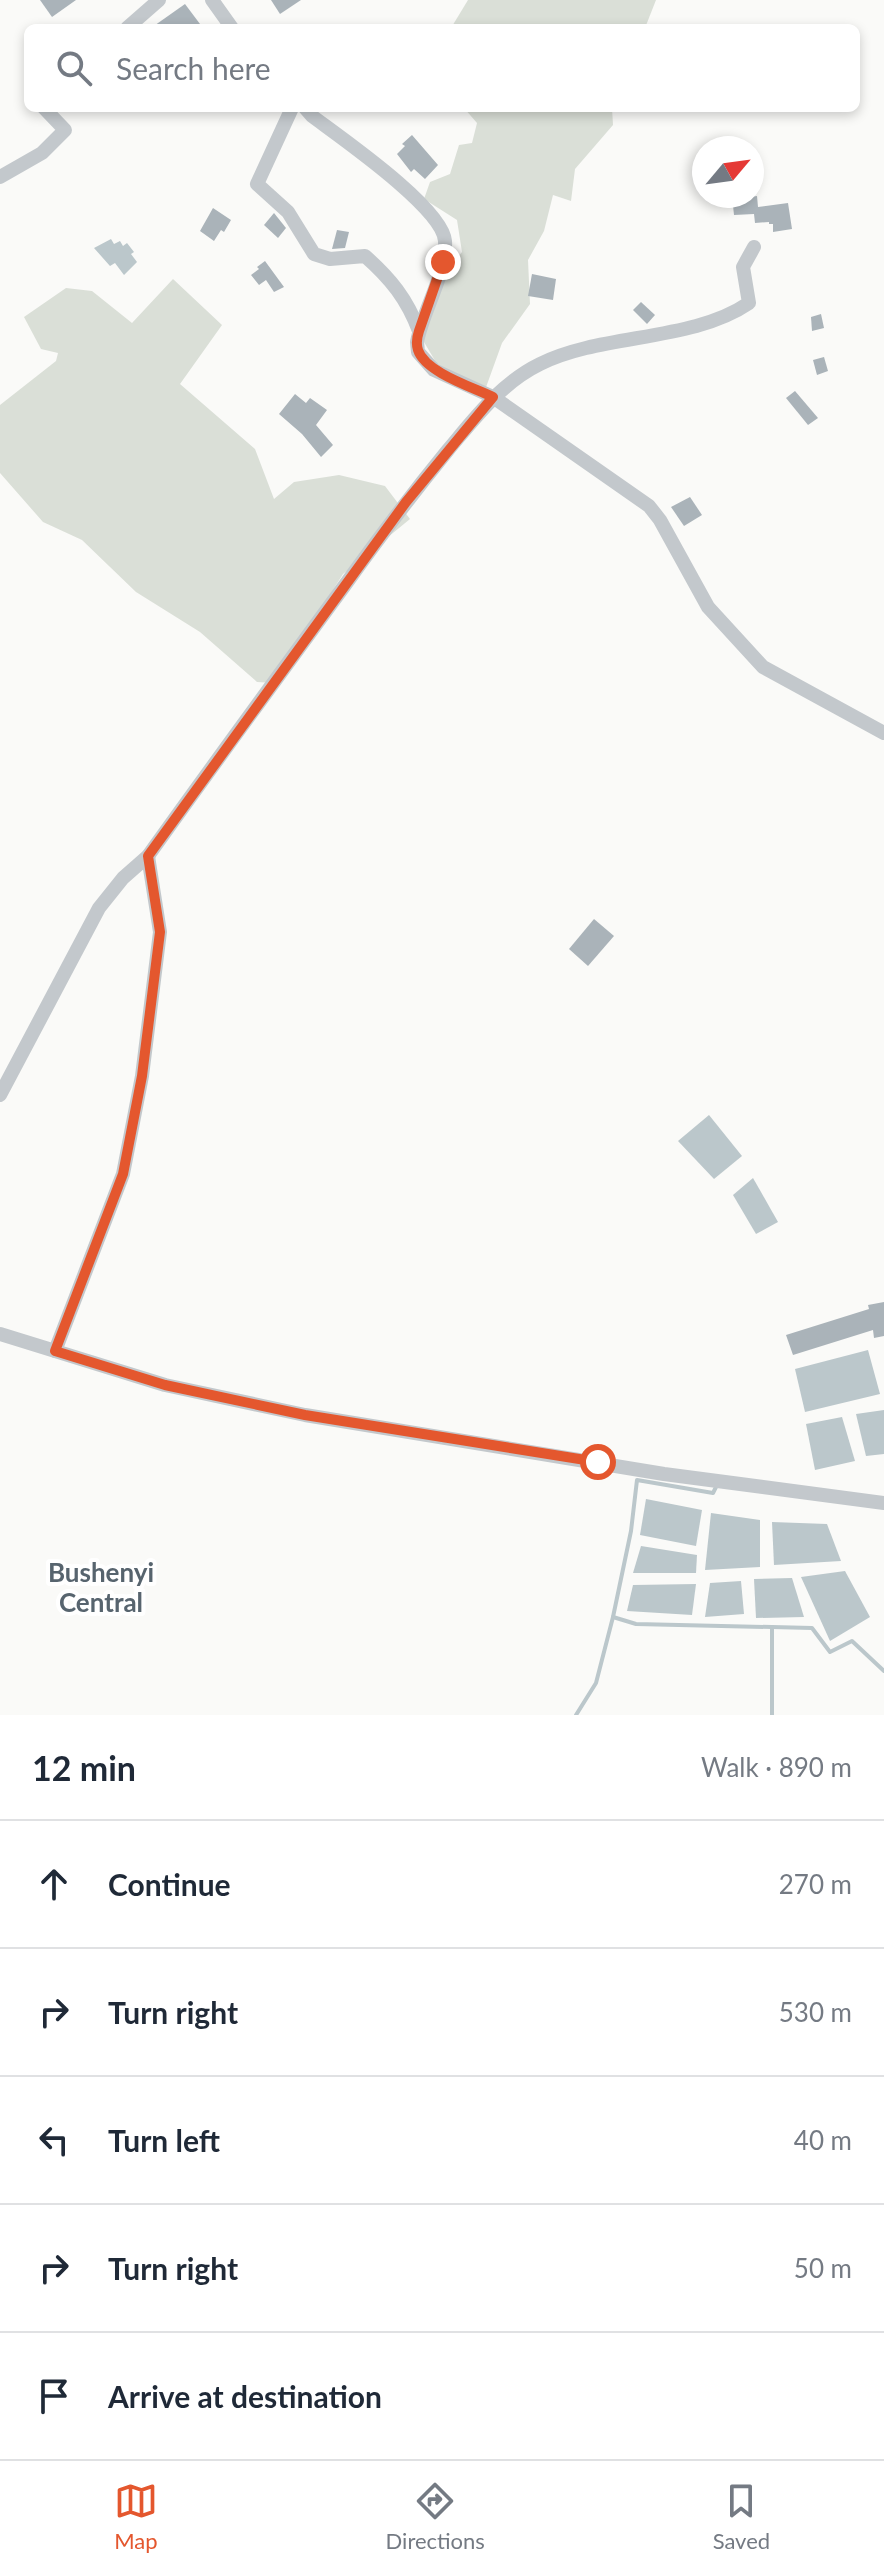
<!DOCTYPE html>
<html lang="en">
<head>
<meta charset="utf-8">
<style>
	body { margin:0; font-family:Lato,sans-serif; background:#f6f6f7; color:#1f2937 }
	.compass { position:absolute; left:692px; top:136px; width:72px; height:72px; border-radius:50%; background:#fff; box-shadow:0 4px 12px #0003; rotate:61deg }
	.stop { position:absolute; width:24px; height:24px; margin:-18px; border:6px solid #e4572e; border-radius:50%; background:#fff }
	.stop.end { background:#e4572e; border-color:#fff; box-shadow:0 2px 8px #0008 }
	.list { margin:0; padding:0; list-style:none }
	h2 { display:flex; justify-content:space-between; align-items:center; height:104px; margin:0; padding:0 32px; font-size:34px }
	h2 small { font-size:26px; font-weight:400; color:#747a83 }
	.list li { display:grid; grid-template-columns:52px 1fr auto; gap:24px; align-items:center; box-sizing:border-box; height:128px; padding:0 32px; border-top:2px solid #e0e1e3 }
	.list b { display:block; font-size:30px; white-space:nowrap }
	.list em { font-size:26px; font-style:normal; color:#747a83 }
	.icon { flex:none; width:44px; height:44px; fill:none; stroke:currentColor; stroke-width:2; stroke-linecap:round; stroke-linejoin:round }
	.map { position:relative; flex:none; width:884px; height:1715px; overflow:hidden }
	.search { position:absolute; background:#fff; box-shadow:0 4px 12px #0003; left:24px; right:24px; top:24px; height:88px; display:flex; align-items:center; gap:20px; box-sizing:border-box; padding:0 28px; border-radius:12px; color:#747a83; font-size:30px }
	.sheet { height:744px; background:#fff }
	nav { display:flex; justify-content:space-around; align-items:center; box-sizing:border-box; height:112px; border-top:2px solid #e0e1e3; background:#fff; font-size:22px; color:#747a83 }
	nav a { display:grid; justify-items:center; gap:4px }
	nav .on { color:#e4572e }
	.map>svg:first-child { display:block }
</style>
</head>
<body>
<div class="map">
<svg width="884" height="1715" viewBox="0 0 884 1715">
	<rect width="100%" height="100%" fill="#fafaf8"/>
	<g fill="#dadfd7">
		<path d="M468,0h188l-11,28h-194z"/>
		<path d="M464,108h148l1,17 -38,44 -4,32 -18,-6 -9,36 -16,29 2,44 -28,39 -17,47 -48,-26 -16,-27 19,-58 22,-27 -5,-32 -33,-21 6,-17 20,-8 9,-29 13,-2 5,-20z"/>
		<path d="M173,279l49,46 -42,59 75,65 19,50 20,-17 45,-7 46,11 25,33 -67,55 -69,109 -17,-1 -57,-50 -64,-40 -54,-52 -39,-18 -43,-49v-68l56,-44 2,-8 -17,-4 -17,-32 42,-29 26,3 40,32z"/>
	</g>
	<g fill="#bbc7cb">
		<path d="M111,239l3,5 6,-3 3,5 4,-3 7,9 -3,2 6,8 -13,13 -9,-12 -5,3 -16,-18z"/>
		<path d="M709,1115l33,41 -28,23 -36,-38z"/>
		<path d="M753,1178l25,44 -22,12 -23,-39z"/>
		<path d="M868,1350l12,44 -75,18 -10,-43z"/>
		<path d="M884,1410v44l-18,2 -10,-42z"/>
		<path d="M842,1417l13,44 -40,9 -9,-46z"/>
		<path d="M646,1499l56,11 -6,36 -56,-11z"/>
		<path d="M711,1513l49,7v47l-55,3z"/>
		<path d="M772,1522l55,2 14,37 -67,4z"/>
		<path d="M641,1546l56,9 -1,18h-63z"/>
		<path d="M845,1571l25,46 -40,24 -29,-64z"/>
		<path d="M792,1578l12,39 -48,1 -2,-39z"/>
		<path d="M741,1581l3,33 -39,3 5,-34z"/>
		<path d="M696,1584l-4,31 -65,-4 6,-26z"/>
	</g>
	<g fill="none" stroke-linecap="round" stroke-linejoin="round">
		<g stroke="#bbc7cb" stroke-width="4">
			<path d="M613,1617l23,7 176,4 18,24 22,-11 32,30"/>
			<path d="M772,1627v88"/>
			<path d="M576,1715l20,-32 17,-66 18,-86 6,-51 76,13 3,-6"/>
		</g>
	</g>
	<g fill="#aab3b9">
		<path d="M40,0h36l-24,17z"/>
		<path d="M271,0h30l-21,14z"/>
		<path d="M185,4l18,24h-52z"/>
		<path d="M412,135l26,30 -13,14 -11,-10 -3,3 -14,-18 8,-8 -3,-2z"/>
		<path d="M732,196h11v2l14,-2 1,11 30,-4 4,26 -19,3v-8h-4v-2l-14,1 -1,-9 -20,1z"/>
		<path d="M213,208l18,12 -7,12 -3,-2 -7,11 -14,-10z"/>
		<path d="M274,213l12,15 -8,10 -14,-13z"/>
		<path d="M337,230l12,2 -4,16 -13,1z"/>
		<path d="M265,261l19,26 -10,5 -8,-12 -7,5 -8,-10 8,-6 -2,-2z"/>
		<path d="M532,274l24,5 -3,21 -25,-4z"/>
		<path d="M641,302l14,13 -8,9 -14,-14z"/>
		<path d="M821,314l3,14 -12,3 -1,-14z"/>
		<path d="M824,357l4,14 -11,4 -4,-15z"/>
		<path d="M795,391l23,27 -10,7 -22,-27z"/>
		<path d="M295,394l11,9 4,-5 17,12 -11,15 17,20 -12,12 -19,-23 -23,-20z"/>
		<path d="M690,497l12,18 -18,11 -13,-19z"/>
		<path d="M594,919l20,17 -26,30 -19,-17z"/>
		<path d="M884,1302v34l-10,2 -1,-8 -80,25 -7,-20 83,-26 -1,-4z"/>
	</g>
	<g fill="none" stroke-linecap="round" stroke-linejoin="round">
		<g stroke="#c3c8cc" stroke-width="14">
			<path d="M212,0l20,28"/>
			<path d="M127,28l32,-28"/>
			<path d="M292,108l-35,76 31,28 26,42 16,5 35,-3c26,23 42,43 54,75"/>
			<path d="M305,108l7,8c28,21 131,92 133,125 2,32 -22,69 -28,101l1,10 16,18 59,27 156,109 11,14 48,87 55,60 121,66"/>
			<path d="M0,177l42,-24 23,-23 -21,-22"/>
			<path d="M0,1095l99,-187 24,-30 25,-22c65,-91 131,-181 197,-271 33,-46 67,-91 103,-135 27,-32 53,-67 92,-86 62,-31 152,-22 209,-61l-6,-36 11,-20"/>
			<path d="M0,1334l165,51 140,30 359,59 220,29"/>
			<path d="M55,1351l68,-177 19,-98 18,-144 -12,-76"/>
		</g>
	</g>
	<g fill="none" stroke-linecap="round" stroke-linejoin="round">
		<path stroke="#e4572e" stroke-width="10" d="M443,262l-24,69c-2,6 -3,13 -1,19 7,22 54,37 75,47l-87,105 -258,354 12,76 -18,144 -19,98 -68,177 110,34 140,30 293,47"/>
	</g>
	<g text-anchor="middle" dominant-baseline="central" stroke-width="8" stroke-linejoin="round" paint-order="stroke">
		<g font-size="26" font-weight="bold" fill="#57646e" stroke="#fff">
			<text x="101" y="1572">Bushenyi<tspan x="101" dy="30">Central</tspan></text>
		</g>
	</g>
</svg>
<svg class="compass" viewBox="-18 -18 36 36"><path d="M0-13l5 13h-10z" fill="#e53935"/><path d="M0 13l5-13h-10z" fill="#747a83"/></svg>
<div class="stop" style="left:598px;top:1462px"></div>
<div class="stop end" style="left:443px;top:262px"></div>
<div class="search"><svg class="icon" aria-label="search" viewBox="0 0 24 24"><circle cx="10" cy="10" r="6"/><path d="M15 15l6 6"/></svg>Search here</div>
</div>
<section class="sheet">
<h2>12 min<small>Walk · 890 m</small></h2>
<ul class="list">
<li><svg class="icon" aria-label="ahead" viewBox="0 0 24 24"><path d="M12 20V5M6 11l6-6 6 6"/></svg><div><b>Continue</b></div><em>270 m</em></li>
<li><svg class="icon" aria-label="right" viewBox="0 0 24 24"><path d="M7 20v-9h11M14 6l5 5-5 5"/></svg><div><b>Turn right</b></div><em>530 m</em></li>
<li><svg class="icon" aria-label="left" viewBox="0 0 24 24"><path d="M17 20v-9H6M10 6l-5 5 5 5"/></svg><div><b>Turn left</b></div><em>40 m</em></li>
<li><svg class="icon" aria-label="right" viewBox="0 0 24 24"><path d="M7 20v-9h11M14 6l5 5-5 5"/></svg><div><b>Turn right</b></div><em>50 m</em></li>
<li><svg class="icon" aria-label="arrive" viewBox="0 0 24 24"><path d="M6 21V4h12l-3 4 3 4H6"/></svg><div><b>Arrive at destination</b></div></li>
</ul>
</section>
<nav>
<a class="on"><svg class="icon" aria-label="map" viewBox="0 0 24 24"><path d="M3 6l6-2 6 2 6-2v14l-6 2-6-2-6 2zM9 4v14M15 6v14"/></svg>Map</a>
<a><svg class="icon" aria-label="directions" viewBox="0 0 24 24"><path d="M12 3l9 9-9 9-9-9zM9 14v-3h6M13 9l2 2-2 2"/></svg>Directions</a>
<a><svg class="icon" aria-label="saved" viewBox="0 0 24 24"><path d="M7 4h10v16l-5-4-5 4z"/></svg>Saved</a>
</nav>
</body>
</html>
